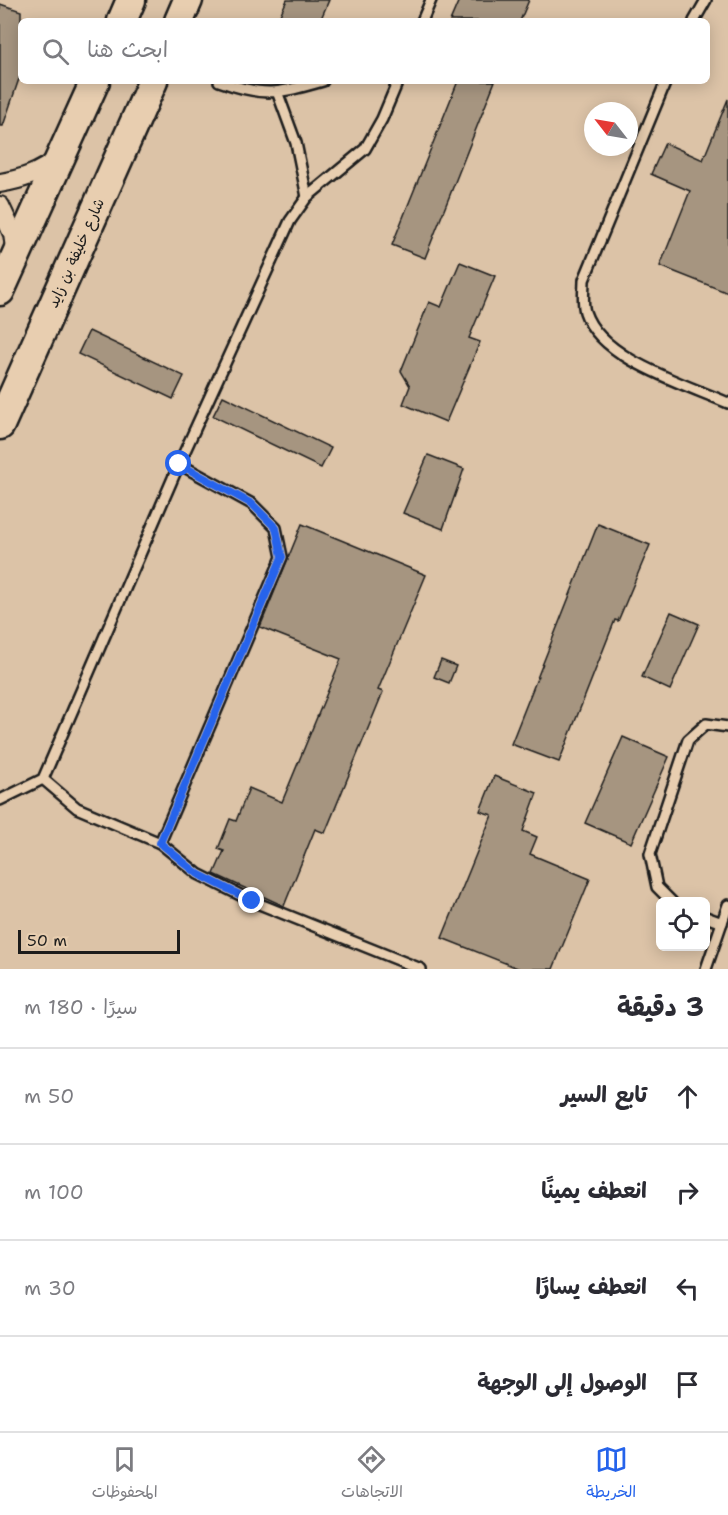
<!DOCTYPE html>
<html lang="ar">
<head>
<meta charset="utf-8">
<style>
	body { margin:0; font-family:"Shantell Sans","Playpen Sans Arabic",sans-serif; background:#f2f2f3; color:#2b2b33; direction:rtl }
	.controls { position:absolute; right:18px; bottom:18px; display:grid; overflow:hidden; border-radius:9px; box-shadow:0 3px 15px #0003 }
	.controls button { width:54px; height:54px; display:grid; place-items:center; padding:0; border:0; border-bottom:2px solid #e1e1e2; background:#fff; color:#2b2b33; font:30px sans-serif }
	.compass { position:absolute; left:584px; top:102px; width:54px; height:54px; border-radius:50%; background:#fff; box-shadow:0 3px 15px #0003; rotate:301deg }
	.scale { position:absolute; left:18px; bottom:15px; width:162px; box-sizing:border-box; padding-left:6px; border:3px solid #1c1c1c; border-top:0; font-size:16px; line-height:21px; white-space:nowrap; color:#1c1c1c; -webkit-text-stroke:4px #e8ceb0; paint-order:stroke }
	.stop { position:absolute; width:18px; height:18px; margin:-14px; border:4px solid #2563eb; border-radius:50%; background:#fff }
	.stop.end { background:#2563eb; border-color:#fff; box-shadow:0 2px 6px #0008 }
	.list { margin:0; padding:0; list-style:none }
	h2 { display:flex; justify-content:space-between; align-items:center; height:78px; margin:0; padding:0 24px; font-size:26px }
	h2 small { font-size:20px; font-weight:400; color:#7c7c81 }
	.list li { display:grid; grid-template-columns:39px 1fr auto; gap:18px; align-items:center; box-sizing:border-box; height:96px; padding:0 24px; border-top:2px solid #e1e1e2 }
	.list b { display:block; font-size:22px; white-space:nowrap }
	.list em { font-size:20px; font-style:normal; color:#7c7c81 }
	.icon { flex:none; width:33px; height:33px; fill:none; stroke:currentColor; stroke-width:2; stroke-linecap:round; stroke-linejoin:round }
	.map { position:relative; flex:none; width:728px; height:969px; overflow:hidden; direction:ltr }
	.search { position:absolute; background:#fff; box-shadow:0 3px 15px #0003; left:18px; right:18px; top:18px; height:66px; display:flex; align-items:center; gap:15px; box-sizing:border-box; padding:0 21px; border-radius:9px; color:#7c7c81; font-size:22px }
	.sheet { height:462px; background:#fff }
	nav { display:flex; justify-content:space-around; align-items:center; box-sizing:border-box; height:84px; border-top:2px solid #e1e1e2; background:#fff; font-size:16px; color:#7c7c81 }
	nav a { display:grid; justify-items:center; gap:3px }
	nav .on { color:#2563eb }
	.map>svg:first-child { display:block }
</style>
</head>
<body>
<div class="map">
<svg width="728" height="969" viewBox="0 0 728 969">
	<rect width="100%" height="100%" fill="#dcc3a7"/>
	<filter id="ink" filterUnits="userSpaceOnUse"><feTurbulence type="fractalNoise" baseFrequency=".0167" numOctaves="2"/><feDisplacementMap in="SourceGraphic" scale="12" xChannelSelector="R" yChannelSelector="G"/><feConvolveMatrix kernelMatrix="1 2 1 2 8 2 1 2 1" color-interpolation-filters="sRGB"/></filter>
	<g filter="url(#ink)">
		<g fill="#a69580" stroke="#1c1c1c" stroke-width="1.5">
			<path d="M287,0h42l-9,21h-25l-15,-6z"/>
			<path d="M459,0h70l-9,21h-70z"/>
			<path d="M0,4l21,7v62l-18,53h-3z"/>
			<path d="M458,81h37l-70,177 -33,-13z"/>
			<path d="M728,99v194l-68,-27 30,-75 -39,-17 14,-31 38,17z"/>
			<path d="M460,262l35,14 -26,62 11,4 -34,80 -43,-18 7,-18 -9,-15 28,-69 12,5z"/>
			<path d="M89,331l95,45 -11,23 -95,-45z"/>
			<path d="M223,396l108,52 -10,20 -108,-52z"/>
			<path d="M428,455l36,14 -21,60 -40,-16z"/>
			<path d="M302,524l124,51 -48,115 5,2 -58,141 -10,-4 -31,77 -70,-32 10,-23 -6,-2 12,-30 6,2 13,-33 33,14 59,-143 -81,-32z"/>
			<path d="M598,524l52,21 -32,76 -3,-1 -56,142 -48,-18z"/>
			<path d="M671,612l28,12 -29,66 -28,-13z"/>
			<path d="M441,660l15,6 -7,17 -15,-6z"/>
			<path d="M623,737l46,20 -38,86 -46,-20z"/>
			<path d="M494,776l43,17 -14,38 14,6 -7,17 60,25 -37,90h-33l-78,-31 50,-123 -12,-4z"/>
		</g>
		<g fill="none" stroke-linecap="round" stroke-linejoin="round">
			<g stroke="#1c1c1c" stroke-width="14">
				<g id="lane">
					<path d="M422,21l9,-21"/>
					<path d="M694,21l12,-21"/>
					<path d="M219,81c44,16 59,13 104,0"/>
					<path d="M666,81l-82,199c0,9 -2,23 1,32 15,47 100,72 143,91"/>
					<path d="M278,94l18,49 11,54"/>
					<path d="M43,779l34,29 83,35 38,31 54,27 169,68"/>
					<path d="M0,800l43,-21 136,-315 111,-243 17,-24 58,-48 17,-30 16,-38"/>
					<path d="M160,843l122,-286 -6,-29 -24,-24 -73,-40"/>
					<path d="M672,902l-15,-15 -7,-33 38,-114 18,-16 22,3"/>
					<path d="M706,917l16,6"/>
					<path d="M706,969l22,-64"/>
				</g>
			</g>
			<g stroke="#1c1c1c" stroke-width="22">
				<g id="street">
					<path d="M0,183c23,-4 40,-10 58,-24"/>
					<path d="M0,206l13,28 3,21"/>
				</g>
			</g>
			<g stroke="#1c1c1c" stroke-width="33">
				<g id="primary">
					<path d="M122,21l9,-21"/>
					<path d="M179,21l9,-21"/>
					<path d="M0,291l95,-210"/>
					<path d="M0,425l153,-344"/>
				</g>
			</g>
			<use href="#lane" stroke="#e8ceb0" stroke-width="9"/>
			<use href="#street" stroke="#e8ceb0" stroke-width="18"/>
			<use href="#primary" stroke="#e8ceb0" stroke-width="28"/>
		</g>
	</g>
	<g fill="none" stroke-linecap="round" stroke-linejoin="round" filter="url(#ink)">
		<path stroke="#2563eb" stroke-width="8" d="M179,464l73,40 24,24 6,29 -122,286 38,31 54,27"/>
	</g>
	<g text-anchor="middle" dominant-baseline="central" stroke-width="5" stroke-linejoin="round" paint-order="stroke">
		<g font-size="15" fill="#1c1c1c" stroke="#e8ceb0">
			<text transform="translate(76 253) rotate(-66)">شارع خليفة بن زايد</text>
		</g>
	</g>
</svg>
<div class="controls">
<button><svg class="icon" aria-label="locate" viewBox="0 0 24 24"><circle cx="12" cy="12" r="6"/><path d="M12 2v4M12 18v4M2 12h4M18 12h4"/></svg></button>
</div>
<svg class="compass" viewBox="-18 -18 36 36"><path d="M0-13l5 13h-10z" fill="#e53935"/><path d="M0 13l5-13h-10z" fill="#7c7c81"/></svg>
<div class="scale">50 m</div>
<div class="stop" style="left:179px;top:464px"></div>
<div class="stop end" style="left:252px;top:901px"></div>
<div class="search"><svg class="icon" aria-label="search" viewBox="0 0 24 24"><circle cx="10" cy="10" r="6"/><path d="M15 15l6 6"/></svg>ابحث هنا</div>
</div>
<section class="sheet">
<h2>3 دقيقة<small>سيرًا · 180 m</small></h2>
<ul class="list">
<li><svg class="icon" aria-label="ahead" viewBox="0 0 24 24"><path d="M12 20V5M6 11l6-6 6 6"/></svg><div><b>تابع السير</b></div><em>50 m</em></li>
<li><svg class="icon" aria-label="right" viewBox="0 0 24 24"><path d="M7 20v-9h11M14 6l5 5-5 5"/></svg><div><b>انعطف يمينًا</b></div><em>100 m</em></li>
<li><svg class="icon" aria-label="left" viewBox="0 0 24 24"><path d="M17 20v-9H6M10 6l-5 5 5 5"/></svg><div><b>انعطف يسارًا</b></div><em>30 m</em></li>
<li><svg class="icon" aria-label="arrive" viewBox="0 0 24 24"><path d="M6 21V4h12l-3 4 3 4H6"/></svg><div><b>الوصول إلى الوجهة</b></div></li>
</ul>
</section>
<nav>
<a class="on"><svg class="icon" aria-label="map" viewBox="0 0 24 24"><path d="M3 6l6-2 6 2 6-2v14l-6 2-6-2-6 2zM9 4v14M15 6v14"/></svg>الخريطة</a>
<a><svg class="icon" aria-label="directions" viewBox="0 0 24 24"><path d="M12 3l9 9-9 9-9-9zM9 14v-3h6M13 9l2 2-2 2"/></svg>الاتجاهات</a>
<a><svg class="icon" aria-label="saved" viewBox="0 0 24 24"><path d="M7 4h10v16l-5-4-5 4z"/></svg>المحفوظات</a>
</nav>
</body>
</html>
